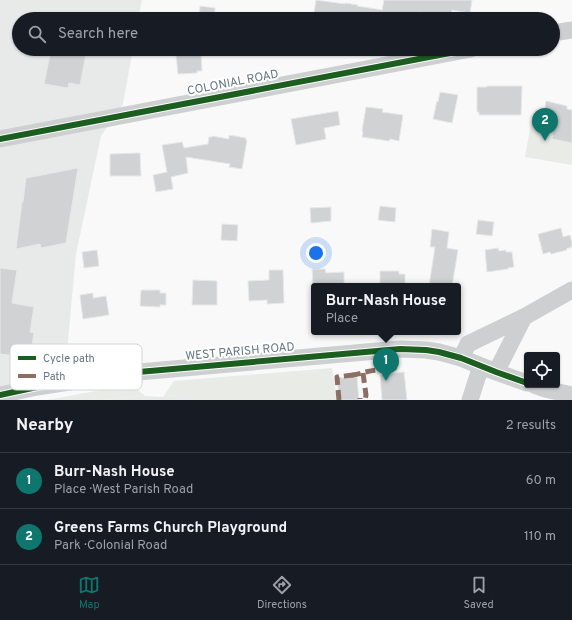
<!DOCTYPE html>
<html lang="en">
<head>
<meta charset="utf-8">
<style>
	body { margin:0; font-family:Overpass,sans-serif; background:#242831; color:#f1f3f6 }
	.controls { position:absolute; right:12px; bottom:12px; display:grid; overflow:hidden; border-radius:4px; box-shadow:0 1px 3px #0004 }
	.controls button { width:36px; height:36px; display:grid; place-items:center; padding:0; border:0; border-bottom:1px solid #363941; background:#171b24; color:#f1f3f6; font:20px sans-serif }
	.you { position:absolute; left:316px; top:253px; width:14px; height:14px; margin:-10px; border:3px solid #fff; border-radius:50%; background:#1a73e8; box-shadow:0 0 0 6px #1a73e833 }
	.badge { display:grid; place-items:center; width:26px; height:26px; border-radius:50%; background:#0f766e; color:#fff; font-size:13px; font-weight:700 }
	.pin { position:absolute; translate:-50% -33px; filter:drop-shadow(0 1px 2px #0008) }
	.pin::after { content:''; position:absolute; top:21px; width:14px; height:12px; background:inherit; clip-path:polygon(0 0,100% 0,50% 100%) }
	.popup { position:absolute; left:311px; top:283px; width:150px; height:52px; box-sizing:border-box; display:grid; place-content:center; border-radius:4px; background:#171b24; filter:drop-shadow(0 1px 3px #0005); font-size:13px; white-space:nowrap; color:#9ea1a6 }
	.popup b { font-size:15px; color:#f1f3f6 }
	.popup::after { content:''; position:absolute; left:50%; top:100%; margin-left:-8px; border:8px solid transparent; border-top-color:#171b24 }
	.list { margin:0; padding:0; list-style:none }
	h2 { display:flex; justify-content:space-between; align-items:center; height:52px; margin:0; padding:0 16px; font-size:17px }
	h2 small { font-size:13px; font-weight:400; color:#9ea1a6 }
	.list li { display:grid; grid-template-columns:26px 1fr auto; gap:12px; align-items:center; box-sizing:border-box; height:56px; padding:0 16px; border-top:1px solid #363941 }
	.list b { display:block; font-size:15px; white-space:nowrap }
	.list p { margin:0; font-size:13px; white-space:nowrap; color:#9ea1a6 }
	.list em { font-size:13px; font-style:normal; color:#9ea1a6 }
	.icon { flex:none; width:22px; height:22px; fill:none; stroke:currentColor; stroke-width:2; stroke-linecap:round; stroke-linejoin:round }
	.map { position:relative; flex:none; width:572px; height:400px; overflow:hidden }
	.search { position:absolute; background:#171b24; box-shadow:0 1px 3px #0004; left:12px; right:12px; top:12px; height:44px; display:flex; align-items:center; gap:10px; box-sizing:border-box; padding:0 14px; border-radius:22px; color:#9ea1a6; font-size:15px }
	.sheet { height:164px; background:#171b24 }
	nav { display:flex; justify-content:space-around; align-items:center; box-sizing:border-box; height:56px; border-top:1px solid #363941; background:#171b24; font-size:11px; color:#9ea1a6 }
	nav a { display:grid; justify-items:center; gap:2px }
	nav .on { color:#0f766e }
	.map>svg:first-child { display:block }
</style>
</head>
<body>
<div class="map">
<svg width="572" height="400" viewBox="0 0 572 400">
	<rect width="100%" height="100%" fill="#f9f9f9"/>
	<g fill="#e8e9e9">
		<path d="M0,0h142l-4,19h-119v30h114l-10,55 -22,32 -25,118 -11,119 -65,13z"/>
		<path d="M145,396l18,1 17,-1v4h-78z"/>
	</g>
	<g fill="#e8ebe6">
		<path d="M532,117l23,4 17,22v22l-47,-8z"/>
		<path d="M332,368l5,32h-157v-4l-17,1 11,-16z"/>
		<path d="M133,386l12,10 -43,4h-55l66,-12z"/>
	</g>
	<g fill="#d0d2d3" stroke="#e8e8e8">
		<path d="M316,0l29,4v-1l13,2 -1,1 25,4 2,-10h88l-2,13 -18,-3 -2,7 -30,-5 -1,7h-106z"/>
		<path d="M200,6l15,2 -1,11h-15z"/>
		<path d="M51,49h36l-7,36 -11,-2 -1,5 -24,-4z"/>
		<path d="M201,53l1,18h-5v2l-19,1 -2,-19z"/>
		<path d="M487,86h35l-1,29h-42v-3h-2v-25h10z"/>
		<path d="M440,92l18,3 -6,28 -19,-4 4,-18 1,1z"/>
		<path d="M546,101l21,5v3l5,1v33l-20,-4 1,-8 -11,-1z"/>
		<path d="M366,107l17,2 -1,3 21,3 -4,26 -9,-2 -1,2 -27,-4 1,-5 -1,-1z"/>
		<path d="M338,111l2,14 -16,3 2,11 -30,6 -5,-26z"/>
		<path d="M229,135l17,3v2h1l-5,29 -13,-2 1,-3 -44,-7 2,16 -17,4 2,12 -17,3 -3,-17 14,-3 -5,-27 20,-3 2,6 24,-4 1,-7h3v-1l17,3z"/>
		<path d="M140,153l1,23h-31v-22z"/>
		<path d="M78,168l-12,75 -25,5 -1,-4 -24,5 6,-47h1l3,-24z"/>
		<path d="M380,206l16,2 -1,14 -17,-2z"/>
		<path d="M331,207v14l-20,2 -1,-15z"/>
		<path d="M478,220l16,2 -2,14 -16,-2z"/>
		<path d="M222,224l16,1 -1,16 -16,-1z"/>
		<path d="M561,228l2,9 7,-2 2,8v4l-6,2 1,1 -16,4 -1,-2 -7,2 -5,-20z"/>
		<path d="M432,229l17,3 -2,16 11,2 -6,36h-23l6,-39h-5z"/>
		<path d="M498,248l1,3 7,-1v2h6l2,15 -6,1v1l-21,3 -2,-22z"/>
		<path d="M97,250l2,16 -15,2 -2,-16z"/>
		<path d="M0,268l17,2 -5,33 22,4 -4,25 4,1 -4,25 -30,-4z"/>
		<path d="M312,269h13l1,4 18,-1v14h-31z"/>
		<path d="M269,270h14l1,33 -17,1v-4l-18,1 -1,-20 21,-1z"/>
		<path d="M380,271h19v3h6v12h-25z"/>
		<path d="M193,280l24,1v24h-25z"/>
		<path d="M141,290h19v3h6v12h-6v2l-20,-1z"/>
		<path d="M93,293v5l13,-2 3,19 -26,4 -2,-15 -1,-9z"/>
		<path d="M404,372l3,28h-25l-2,-25z"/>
		<path d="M357,377l2,23h-20l-2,-22z"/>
	</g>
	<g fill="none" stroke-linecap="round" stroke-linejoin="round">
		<g stroke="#cecfd0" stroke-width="17">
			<path d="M553,33l19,-3"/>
			<path d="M0,139l471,-90"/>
			<path d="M461,358l7,-14 56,-27 48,-27"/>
			<path d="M496,372l28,-55"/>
			<path d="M534,385l11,4 27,6"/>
			<path d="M0,395l37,-8 90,-14 273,-24 26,1 13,2 22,6 35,14 31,11"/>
			<path d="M470,400l11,-34"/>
		</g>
		<g stroke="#8d6e63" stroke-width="5" stroke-dasharray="10 5" stroke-linecap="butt">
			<path d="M388,372c3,-5 8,-5 13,-4"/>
			<path d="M363,373l3,22 -1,5"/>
			<path d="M354,377l-1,-2c12,-2 23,-8 35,-3v2"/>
			<path d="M360,398v1"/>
			<path d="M339,400l-2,-23 16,-2"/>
		</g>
		<g stroke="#fff" stroke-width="8">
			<g id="cycleway">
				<path d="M0,139l471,-90"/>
				<path d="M0,395l37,-8 90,-14 273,-24 26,1 13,2 22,6 35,14 31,11"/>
			</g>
		</g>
		<use href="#cycleway" stroke="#1b5e20" stroke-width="6"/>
	</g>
	<g text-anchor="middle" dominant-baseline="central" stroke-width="4" stroke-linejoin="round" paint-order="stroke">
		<g font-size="12" fill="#657683" stroke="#fff">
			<text transform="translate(233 83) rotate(-11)">COLONIAL ROAD</text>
			<text transform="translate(240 352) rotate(-5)">WEST PARISH ROAD</text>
		</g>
	</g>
	<rect x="10" y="344" width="132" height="46" rx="6" fill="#fff" stroke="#d1d6da" stroke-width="1"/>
	<rect x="18" y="356" width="18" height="4" fill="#1b5e20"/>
	<rect x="18" y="374" width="18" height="4" fill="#8d6e63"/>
	<g font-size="11" fill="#657683">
		<text x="43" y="362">Cycle path</text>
		<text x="43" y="380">Path</text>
	</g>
</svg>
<div class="controls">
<button><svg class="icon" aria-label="locate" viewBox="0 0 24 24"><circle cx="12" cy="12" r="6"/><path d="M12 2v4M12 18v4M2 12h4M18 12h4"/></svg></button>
</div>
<div class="you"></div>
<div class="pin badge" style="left:386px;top:381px">1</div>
<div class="popup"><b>Burr-Nash House</b>Place</div>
<div class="pin badge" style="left:545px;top:141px">2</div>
<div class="search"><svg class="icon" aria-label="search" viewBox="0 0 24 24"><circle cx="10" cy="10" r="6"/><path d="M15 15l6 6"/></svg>Search here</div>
</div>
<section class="sheet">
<h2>Nearby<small>2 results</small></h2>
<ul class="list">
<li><span class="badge">1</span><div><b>Burr-Nash House</b><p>Place · West Parish Road</p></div><em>60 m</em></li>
<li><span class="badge">2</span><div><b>Greens Farms Church Playground</b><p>Park · Colonial Road</p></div><em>110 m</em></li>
</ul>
</section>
<nav>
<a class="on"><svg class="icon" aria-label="map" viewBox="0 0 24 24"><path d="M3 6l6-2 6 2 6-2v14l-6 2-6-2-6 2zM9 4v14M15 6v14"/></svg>Map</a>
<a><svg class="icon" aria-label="directions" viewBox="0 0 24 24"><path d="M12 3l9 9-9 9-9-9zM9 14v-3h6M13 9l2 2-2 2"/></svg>Directions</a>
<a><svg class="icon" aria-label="saved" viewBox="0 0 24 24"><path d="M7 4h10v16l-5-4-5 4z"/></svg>Saved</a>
</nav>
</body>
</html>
